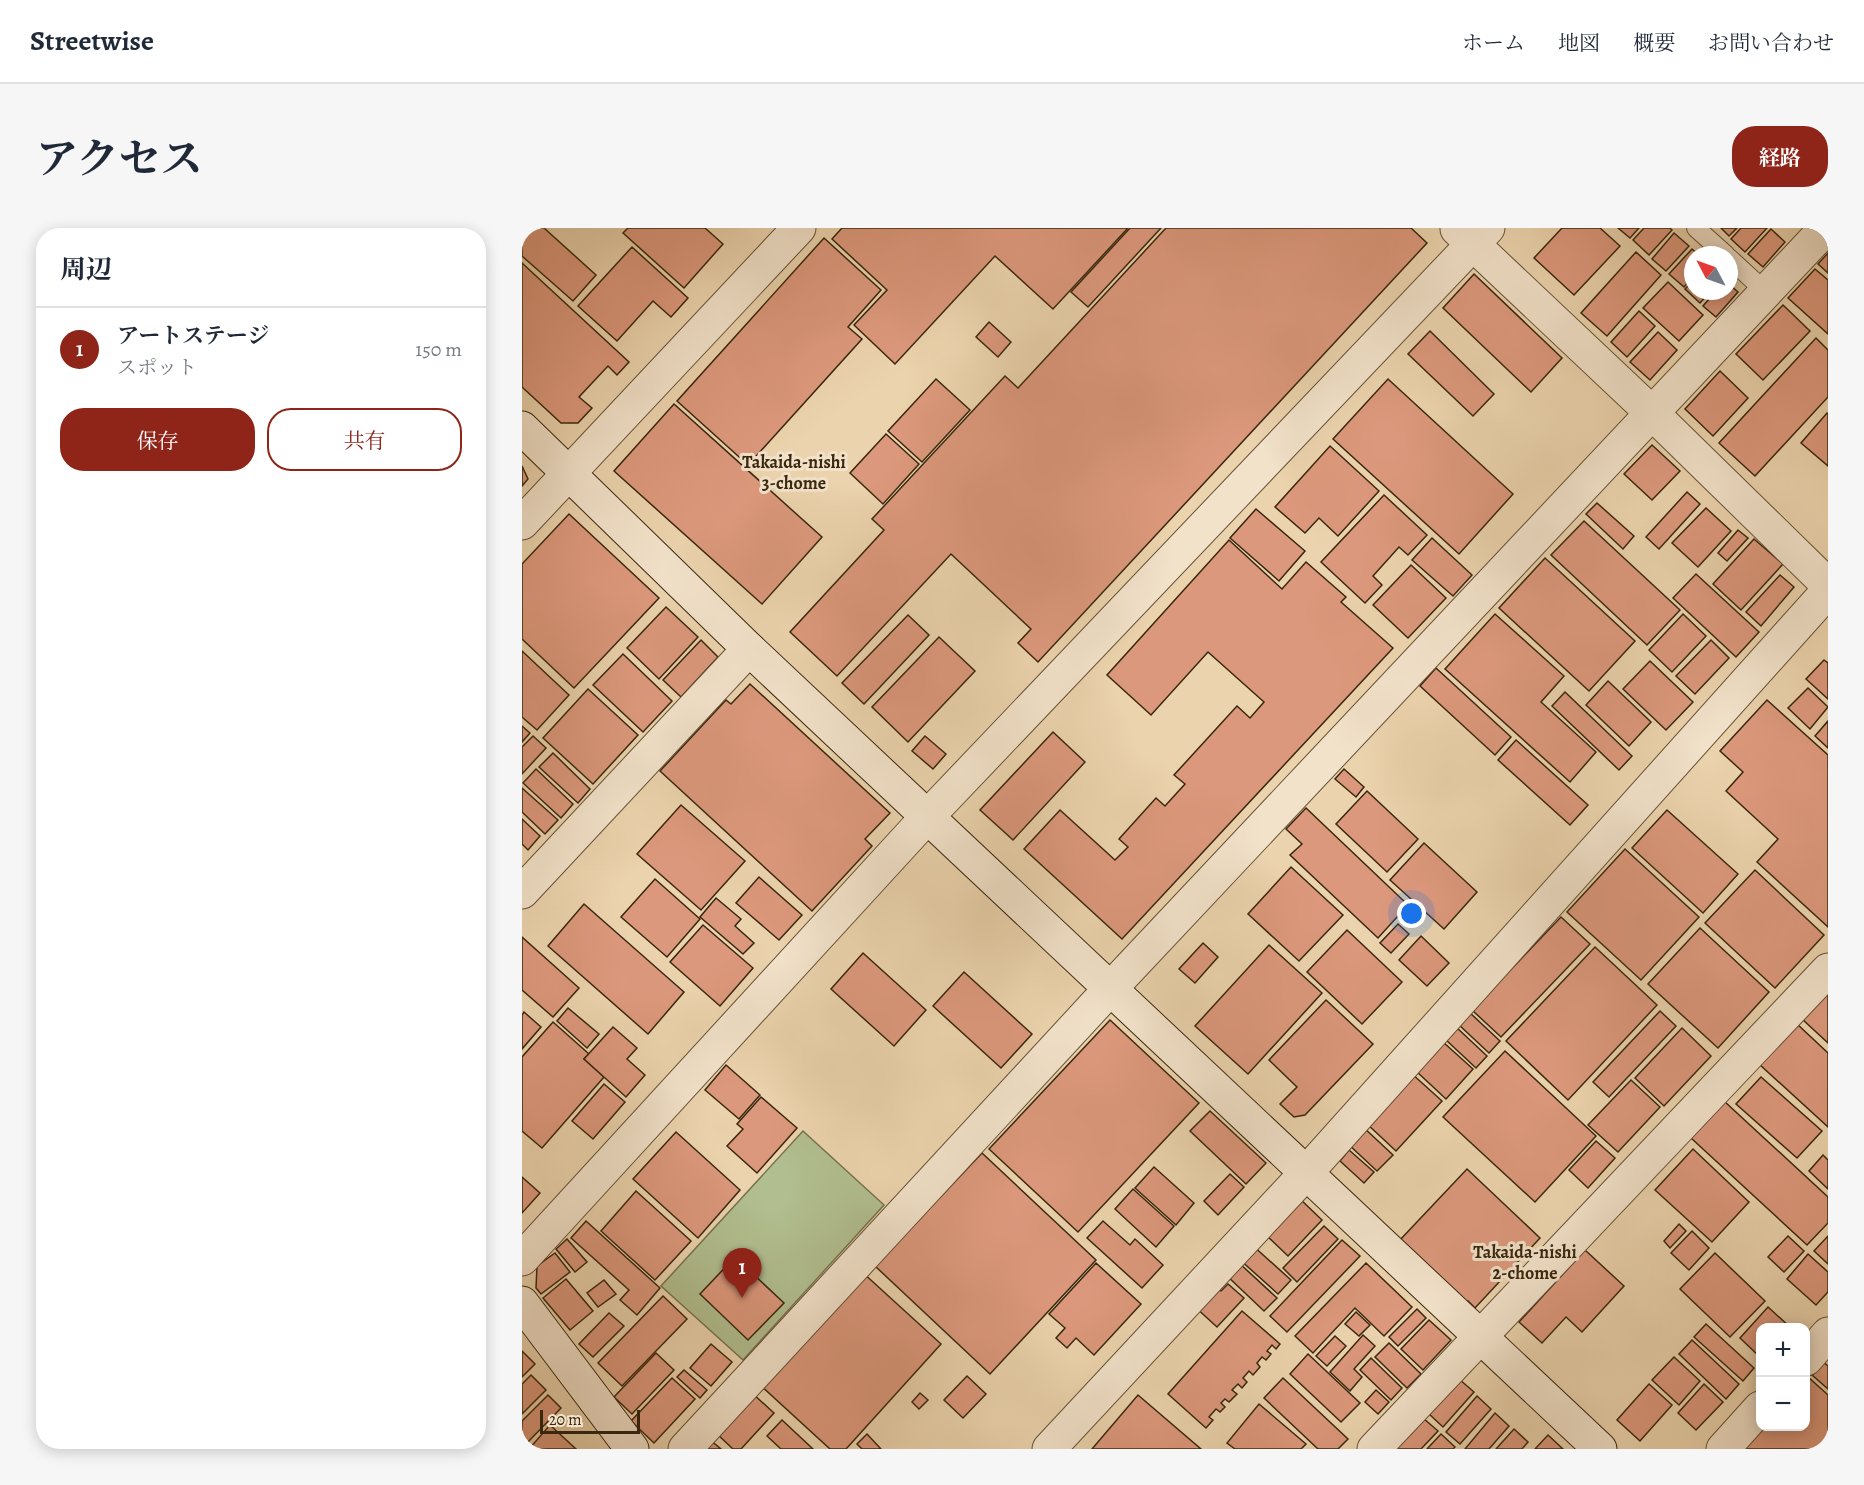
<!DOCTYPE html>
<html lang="ja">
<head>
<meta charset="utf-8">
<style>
	body { margin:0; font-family:Alegreya,"Noto Serif JP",serif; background:#f6f6f7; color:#1f2937 }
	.controls { position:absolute; right:18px; bottom:18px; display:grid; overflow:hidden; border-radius:12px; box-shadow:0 3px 15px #0003 }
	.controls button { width:54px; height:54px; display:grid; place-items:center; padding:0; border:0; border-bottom:2px solid #e0e1e3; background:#fff; color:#1f2937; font:30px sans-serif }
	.compass { position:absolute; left:1162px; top:18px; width:54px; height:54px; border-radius:50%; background:#fff; box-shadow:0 3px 15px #0003; rotate:311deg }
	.scale { position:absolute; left:18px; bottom:15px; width:100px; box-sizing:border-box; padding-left:6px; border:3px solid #39270e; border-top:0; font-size:16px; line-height:21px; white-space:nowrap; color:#39270e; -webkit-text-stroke:4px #f2e2ca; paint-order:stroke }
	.you { position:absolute; left:890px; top:686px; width:21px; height:21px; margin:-15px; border:4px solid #fff; border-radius:50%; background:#1a73e8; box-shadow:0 0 0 9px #1a73e833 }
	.badge { display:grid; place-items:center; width:39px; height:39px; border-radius:50%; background:#8f2418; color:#fff; font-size:20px; font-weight:700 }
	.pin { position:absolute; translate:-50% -50px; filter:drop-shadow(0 2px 3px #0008) }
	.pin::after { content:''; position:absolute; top:32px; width:21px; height:18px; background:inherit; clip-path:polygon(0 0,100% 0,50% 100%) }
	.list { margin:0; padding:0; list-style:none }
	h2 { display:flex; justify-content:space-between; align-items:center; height:78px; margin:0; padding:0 24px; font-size:26px }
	h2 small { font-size:20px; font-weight:400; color:#747a83 }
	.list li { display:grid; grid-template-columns:39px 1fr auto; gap:18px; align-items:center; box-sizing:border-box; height:84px; padding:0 24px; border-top:2px solid #e0e1e3 }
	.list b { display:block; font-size:22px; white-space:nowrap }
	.list p { margin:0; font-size:20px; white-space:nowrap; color:#747a83 }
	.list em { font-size:20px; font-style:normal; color:#747a83 }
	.actions { display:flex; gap:12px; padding:18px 24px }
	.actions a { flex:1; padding:14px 0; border:2px solid #8f2418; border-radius:24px; text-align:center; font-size:21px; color:#8f2418 }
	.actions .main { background:#8f2418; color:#fff }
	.map { position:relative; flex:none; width:1306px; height:1221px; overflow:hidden; border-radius:24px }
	header { display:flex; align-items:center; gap:36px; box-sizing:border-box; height:84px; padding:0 30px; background:#fff; border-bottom:2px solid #e0e1e3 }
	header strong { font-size:28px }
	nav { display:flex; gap:33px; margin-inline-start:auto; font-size:21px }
	.intro { display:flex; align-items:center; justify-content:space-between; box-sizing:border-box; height:144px; padding:0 36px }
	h1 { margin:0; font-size:42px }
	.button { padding:15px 27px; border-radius:24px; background:#8f2418; color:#fff; font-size:21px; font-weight:700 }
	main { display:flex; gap:36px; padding:0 36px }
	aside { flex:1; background:#fff; border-radius:24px; box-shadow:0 3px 15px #0003 }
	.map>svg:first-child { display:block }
</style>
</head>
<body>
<header>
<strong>Streetwise</strong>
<nav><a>ホーム</a><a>地図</a><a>概要</a><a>お問い合わせ</a></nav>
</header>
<div class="intro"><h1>アクセス</h1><a class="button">経路</a></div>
<main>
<aside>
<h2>周辺<small></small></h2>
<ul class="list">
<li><span class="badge">1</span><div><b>アートステージ</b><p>スポット</p></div><em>150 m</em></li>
</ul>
<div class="actions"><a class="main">保存</a><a>共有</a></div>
</aside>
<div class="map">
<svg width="1306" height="1221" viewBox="0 0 1306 1221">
	<rect width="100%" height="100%" fill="#ebd3ad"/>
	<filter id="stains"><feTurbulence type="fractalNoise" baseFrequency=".00333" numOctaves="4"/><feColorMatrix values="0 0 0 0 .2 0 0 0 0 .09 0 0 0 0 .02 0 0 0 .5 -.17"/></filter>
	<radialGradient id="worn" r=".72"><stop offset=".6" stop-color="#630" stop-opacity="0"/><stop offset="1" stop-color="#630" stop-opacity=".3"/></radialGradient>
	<path fill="#b1be8f" stroke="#75724e" stroke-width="1.5" d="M281,903l81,74 -141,155 -82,-74z"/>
	<g fill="#dc987c" stroke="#39270e" stroke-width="1.5">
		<path d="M0,0h22l52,47 -23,26 -51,-45z"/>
		<path d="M106,0h77l18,16 -39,44 -61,-55z"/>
		<path d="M320,0h286l-75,81 -58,-53 -100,108 -41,-39 33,-35 -55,-51z"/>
		<path d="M608,0h31l-73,79 -17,-15z"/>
		<path d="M644,0h245l16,15 -389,419 -20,-19 13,-14 -80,-75 -114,122 -47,-44 94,-102 -12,-11 133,-143 13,12z"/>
		<path d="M1040,0h38l20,18 -46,49 -40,-37z"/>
		<path d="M1096,0h21l-9,10z"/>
		<path d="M1122,0h26l2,2 -23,25 -16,-15z"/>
		<path d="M1199,0h16l-8,8z"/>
		<path d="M1219,0h26l-22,24 -14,-13z"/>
		<path d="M1249,1l14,13 -22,25 -15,-13z"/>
		<path d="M1152,5l15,13 -23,25 -14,-12z"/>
		<path d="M302,10l57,52 -33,37 14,12 -114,126 -71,-64z"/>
		<path d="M110,19l56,51 -17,19 -18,-16 -36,40 -39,-35z"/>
		<path d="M1170,21l7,6h-6v22l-9,10 -15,-13z"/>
		<path d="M1114,24l25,23 -54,61 -26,-23z"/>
		<path d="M1306,25v20l-10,-9z"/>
		<path d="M0,35l107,99 -12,13 -9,-9 -29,31 13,11 -14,15h-17l-39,-36z"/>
		<path d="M1293,41l13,11v54l-40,-36z"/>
		<path d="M952,46l88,84 -31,34 -88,-84z"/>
		<path d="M1171,53v10h18l-11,12 -15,-14z"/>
		<path d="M1146,54l35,33 -24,26 -36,-33z"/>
		<path d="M1207,56l9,8 -22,25 -13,-11 13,-15h13z"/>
		<path d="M1261,77l27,26 -47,49 -27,-26z"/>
		<path d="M1117,83l16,15 -28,31 -16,-15z"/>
		<path d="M467,94l22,20 -13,15 -22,-20z"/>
		<path d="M908,103l64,63 -21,22 -65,-62z"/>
		<path d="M1136,104l19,18 -27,30 -20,-18z"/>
		<path d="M1294,110l12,12v47l-73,79 -36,-33z"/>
		<path d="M1198,143l28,27 -35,38 -28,-27z"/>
		<path d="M414,151l34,31 -48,52 -34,-31z"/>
		<path d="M866,151l125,115 -54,60 -126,-115z"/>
		<path d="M152,176l148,133 -60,67 -148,-133z"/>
		<path d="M1305,185l1,1v52l-27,-23z"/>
		<path d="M364,206l33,30 -36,40 -33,-31z"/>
		<path d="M1130,217l28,26 -28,29 -28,-26z"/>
		<path d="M808,218l49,45 -41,45 -19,-18 -14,15 -30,-26z"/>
		<path d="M0,238l6,13 -6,7z"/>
		<path d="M1165,264l13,12 -41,45 -13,-12z"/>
		<path d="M862,267l43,40 -19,20 -9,-8 -26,29 9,9 -17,18 -44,-41z"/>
		<path d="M1075,275l37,33 -11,13 -37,-35z"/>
		<path d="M1184,280l25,23 -33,36 -26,-24z"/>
		<path d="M734,281l49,42 -26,30 -49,-43z"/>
		<path d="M47,286l90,84 -85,90 -52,-49v-75z"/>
		<path d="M1062,293l96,89 -33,35 -96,-90z"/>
		<path d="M1216,302l10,8 -21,23 -9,-8z"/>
		<path d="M910,310l40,37 -19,21 -41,-36z"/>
		<path d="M1232,311l29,25 -42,46 -28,-26z"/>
		<path d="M707,312l53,49 24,-27 40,35 -5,5 52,46 -271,291 -98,-90 36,-39 55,50 13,-13 -9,-8 37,-41 9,8 20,-22 -11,-9 63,-69 13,12 14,-16 -56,-50 -57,63 -44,-40z"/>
		<path d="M1023,330l90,83 -46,50 -90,-83z"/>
		<path d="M889,337l35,33 -38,40 -35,-33z"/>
		<path d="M1174,346l63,58 -23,25 -63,-59z"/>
		<path d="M1258,347l14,12 -33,39 -15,-14z"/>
		<path d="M144,379l32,30 -39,42 -32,-31z"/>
		<path d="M973,386l69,62 -23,26 55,50 -26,30 -125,-113z"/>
		<path d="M1161,386l23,22 -34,36 -23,-22z"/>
		<path d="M386,387l21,20 -65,69 -22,-21z"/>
		<path d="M417,409l36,34 -67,71 -36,-35z"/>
		<path d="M179,412l17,17 -37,40 -18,-17z"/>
		<path d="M1189,412l18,18 -34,36 -19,-18z"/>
		<path d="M0,423l47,44 -32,35 -15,-13z"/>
		<path d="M101,426l49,47 -29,31 -50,-47z"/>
		<path d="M1302,432l4,3v36l-22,-20z"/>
		<path d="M1128,433l43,41 -27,28 -43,-41z"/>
		<path d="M914,440l75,69 -16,18 -75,-69z"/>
		<path d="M1086,453l43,41 -22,24 -43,-41z"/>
		<path d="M228,456l140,129 -25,26 7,7 -60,65 -152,-140 66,-71 5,4z"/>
		<path d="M1286,460l20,19 -18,22 -22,-21z"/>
		<path d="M66,461l50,46 -45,49 -50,-46z"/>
		<path d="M1043,464l67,64 -13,14 -67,-64z"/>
		<path d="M1245,472l61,55v172l-71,-65 21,-23 -52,-48 17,-19 -23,-21z"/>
		<path d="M1306,493v27l-13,-12z"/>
		<path d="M0,498l8,7 -8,9z"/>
		<path d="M531,504l32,30 -72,78 -33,-30z"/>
		<path d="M11,508l13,12 -24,26v-27z"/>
		<path d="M403,508l21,18 -13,15 -21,-18z"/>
		<path d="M994,512l72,65 -18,20 -72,-65z"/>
		<path d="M31,525l37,36 -12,14 -39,-36z"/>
		<path d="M14,541l37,35 -12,14 -38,-35z"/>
		<path d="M822,541l20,18 -8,10 -21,-18z"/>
		<path d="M0,560l36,32 -13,14 -23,-22z"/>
		<path d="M845,563l51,48 -31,33 -51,-48z"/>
		<path d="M159,577l64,56 -44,49 -64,-56z"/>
		<path d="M784,580l102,97 -30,33 -88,-83 12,-11 -16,-15z"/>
		<path d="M1145,582l71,64 -35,39 -71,-65z"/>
		<path d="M0,591l18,17 -12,14 -6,-6z"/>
		<path d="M902,615l53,49 -33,37 -54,-49z"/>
		<path d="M1103,621l74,68 -58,63 -74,-68z"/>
		<path d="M769,639l52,48 -44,46 -51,-47z"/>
		<path d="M1233,642l69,65 -49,53 -70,-65z"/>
		<path d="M237,649l43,38 -23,25 -43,-37z"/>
		<path d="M133,651l45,40 -33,38 -46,-40z"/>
		<path d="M194,670l25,21 -6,7 19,17 -11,11 -43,-37z"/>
		<path d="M62,676l100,88 -36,42 -100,-88z"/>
		<path d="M1039,689l29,27 -89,93 -29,-27z"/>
		<path d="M876,696l11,10 -18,19 -11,-10z"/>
		<path d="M181,697l50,43 -33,38 -50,-44z"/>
		<path d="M1178,700l69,64 -51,56 -70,-64z"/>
		<path d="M825,702l55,52 -40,42 -55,-52z"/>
		<path d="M899,708l28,27 -22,23 -28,-26z"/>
		<path d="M0,709l57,51 -26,29 -31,-27z"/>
		<path d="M681,715l15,14 -23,26 -16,-14z"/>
		<path d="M747,717l53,48 -74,81 -53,-48z"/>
		<path d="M1073,719l62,58 -89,95 -62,-59z"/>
		<path d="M341,725l63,57 -32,36 -63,-57z"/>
		<path d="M442,744l68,62 -31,34 -68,-62z"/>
		<path d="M1306,763v52l-26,-24z"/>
		<path d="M804,772l47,44 -68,71 -11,2 -14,-13 17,-17 -28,-27z"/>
		<path d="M46,780l31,26 -12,14 -30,-27z"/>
		<path d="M1138,783l16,15 -67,71 -16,-15z"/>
		<path d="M2,784l17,15 -19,22v-34z"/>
		<path d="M947,784l31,29 -11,12 -31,-29z"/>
		<path d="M588,792l89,83 -121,129 -89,-83z"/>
		<path d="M31,794l36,32 -5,5 20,18 -62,71 -20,-17v-74z"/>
		<path d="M1274,795l32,30v74l-69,-63z"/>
		<path d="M91,799l24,21 -10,11 18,16 -19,22 -42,-38z"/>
		<path d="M934,799l31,29 -11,12 -31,-29z"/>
		<path d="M1160,800l29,28 -47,50 -29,-28z"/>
		<path d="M921,814l30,27 -27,30 -30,-28z"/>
		<path d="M983,823l91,85 -61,66 -92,-85z"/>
		<path d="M204,837l34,30 -21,24 -34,-29z"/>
		<path d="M889,845l31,28 -46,50 -30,-28z"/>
		<path d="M1239,849l61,54 -25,27 -61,-54z"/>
		<path d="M1109,852l29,27 -42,45 -30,-27z"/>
		<path d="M82,856l21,18 -32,37 -21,-18z"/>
		<path d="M239,869l36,31 -40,45 -30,-27 16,-17 -6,-5z"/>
		<path d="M1202,873l104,96v26l-21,22 -116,-107z"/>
		<path d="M688,883l56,52 -20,21 -56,-53z"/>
		<path d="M840,898l31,29 -16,16 -30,-28z"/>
		<path d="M154,904l64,58 -42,48 -65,-59z"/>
		<path d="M1074,913l19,17 -27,30 -19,-18z"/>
		<path d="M1171,921l56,53 -37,40 -57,-52z"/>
		<path d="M827,922l25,22 -10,11 -24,-22z"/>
		<path d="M460,925l114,107 -106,114 -115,-108z"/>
		<path d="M1301,927l5,5v29l-19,-18z"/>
		<path d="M632,939l40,36 -18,22 -41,-37z"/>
		<path d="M945,941l73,69 -65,70 -7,-7 -3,2 -66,-62z"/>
		<path d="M708,946l14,13 -26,28 -14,-14z"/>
		<path d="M0,949l18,16 -18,20z"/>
		<path d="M611,961l41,37 -18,21 -41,-38z"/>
		<path d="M114,963l55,50 -36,39 -54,-49z"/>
		<path d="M777,970l23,22 -34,36 -23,-22z"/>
		<path d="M64,993l74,67 -23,27 -17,-15 9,-10 -58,-52z"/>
		<path d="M581,993l27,24 5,-6 28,26 -21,23 -55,-50z"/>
		<path d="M1157,996l7,7 -16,17 -6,-7z"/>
		<path d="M802,998l14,13 -41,43 -14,-14z"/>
		<path d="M1170,1003l17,17 -20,22 -18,-17z"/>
		<path d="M1266,1008l16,15 -20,21 -16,-15z"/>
		<path d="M1306,1008v28l-14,-13z"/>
		<path d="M45,1011l20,23 -12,10 -19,-23z"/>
		<path d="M820,1012l18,16 -73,76 -17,-16z"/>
		<path d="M729,1016l40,36 -13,14 -40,-36z"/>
		<path d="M1063,1022l39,36 -42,46 -16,-15 -24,26 -23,-21z"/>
		<path d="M33,1025l15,19 -29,22 -5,-6 1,-22z"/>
		<path d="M1193,1025l50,48 -35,36 -50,-48z"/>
		<path d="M1286,1026l20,18v20l-12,13 -29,-26z"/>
		<path d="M213,1029l49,46 -36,37 -48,-46z"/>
		<path d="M716,1034l39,36 -13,13 -38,-36z"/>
		<path d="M574,1035l45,41 -47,51 -18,-17 -9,10 -11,-10 9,-10 -16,-14z"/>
		<path d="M844,1035l46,44 -28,29 -29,-28 -42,45 -18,-17z"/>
		<path d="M339,1043l80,73 -95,105h-16l-71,-65z"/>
		<path d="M44,1051l27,32 -23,19 -27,-32z"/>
		<path d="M82,1052l12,14 -18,13 -11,-14z"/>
		<path d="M692,1056l7,7 7,-7 16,14 -27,29 -23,-21z"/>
		<path d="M141,1068l24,23 -65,67 -24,-23z"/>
		<path d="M1246,1079l22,20 -30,1v29l-20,-19z"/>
		<path d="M895,1081l9,9 -28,28 -9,-9z"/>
		<path d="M720,1083l38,33 -4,5 -4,-4 -5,6 4,3 -5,6 -4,-3 -5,6 3,4 -7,8 -4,-4 -6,7 4,4 -5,6 -4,-4 -6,6 5,4 -8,8 -4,-3 -4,4 4,4 -5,5 -4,-3 -7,8 4,3 -7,8 -38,-34z"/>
		<path d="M834,1084l14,13 -11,11 -14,-12z"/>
		<path d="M87,1085l15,13 -31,31 -14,-13z"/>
		<path d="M907,1092l22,20 -28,30 -22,-21z"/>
		<path d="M1184,1096l48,44 -11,13 -49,-44z"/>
		<path d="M841,1107l12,11 -21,23 8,8 -12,14 -20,-19z"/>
		<path d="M813,1108l11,10 -19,20 -11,-10z"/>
		<path d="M1170,1112l47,44 -13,15 -47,-45z"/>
		<path d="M867,1115l32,31 -14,14 -32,-31z"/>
		<path d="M189,1116l21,18 -21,24 -21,-18z"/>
		<path d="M0,1123l13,13 -13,13z"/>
		<path d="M134,1125l18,17 -42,44 -18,-17z"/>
		<path d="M786,1126l52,49 -19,19 -51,-48z"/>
		<path d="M1152,1129l26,24 -21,24 -27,-25z"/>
		<path d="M849,1130l31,30 -11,12 -31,-30z"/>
		<path d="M1301,1134l5,4v23l-16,-14z"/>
		<path d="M162,1142l23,20 -7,8 -23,-21z"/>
		<path d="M9,1147l15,15 -24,24v-30z"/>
		<path d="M445,1148l19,18 -23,24 -19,-18z"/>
		<path d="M1285,1148l21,19v54h-81l-3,-3 17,-20h45z"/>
		<path d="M150,1150l23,21 -41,44 -23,-22z"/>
		<path d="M761,1150l65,61 -10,10h-20l-54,-51z"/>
		<path d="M937,1151l15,13 -31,35 -15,-14z"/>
		<path d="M1127,1156l23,21 -32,36 -23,-21z"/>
		<path d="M1182,1156l19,18 -27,28 -18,-17z"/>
		<path d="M854,1162l13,12 -11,12 -13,-12z"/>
		<path d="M230,1165l22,20 -33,36h-8l-17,-16z"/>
		<path d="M398,1165l8,7 -9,9 -7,-7z"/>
		<path d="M26,1167l13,13 -36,37 -3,-3v-21z"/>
		<path d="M616,1167l63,54h-109z"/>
		<path d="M955,1168l14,13 -31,35 -14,-12z"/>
		<path d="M737,1176l47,40 -5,5h-66l-8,-6z"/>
		<path d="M973,1185l14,13 -20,23h-24z"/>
		<path d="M901,1190l15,13 -17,18h-26z"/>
		<path d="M260,1192l31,29h-32l-14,-13z"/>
		<path d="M28,1197l26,24h-47z"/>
		<path d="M992,1201l14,13 -6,7h-26z"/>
		<path d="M345,1206l14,15h-19l-5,-5z"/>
		<path d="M919,1206l14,13 -2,2h-26z"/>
		<path d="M1026,1207l15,14h-28z"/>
		<path d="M187,1211l12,10h-21z"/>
	</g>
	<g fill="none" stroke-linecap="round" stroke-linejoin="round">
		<g stroke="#665236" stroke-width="20">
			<g id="lane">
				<path d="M1174,0l30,27"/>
				<path d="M1207,30l37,34"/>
			</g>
		</g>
		<g stroke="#665236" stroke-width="35">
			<g id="street">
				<path d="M935,1l195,184 176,172"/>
				<path d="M0,295l277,-295"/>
				<path d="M0,664l227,-243"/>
				<path d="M0,1031l406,-443 560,-588"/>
				<path d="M1284,1131l22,-25"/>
				<path d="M163,1221l425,-460 716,-761"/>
				<path d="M527,1221l257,-276 522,-582"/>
				<path d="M852,1221l454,-479"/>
				<path d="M1201,1221l37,-41"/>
			</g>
		</g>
		<g stroke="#39270e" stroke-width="35">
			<g id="secondary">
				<path d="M0,200l227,221 851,800"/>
				<path d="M0,1075l110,146"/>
			</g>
		</g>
		<use href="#lane" stroke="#f2e2ca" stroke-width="18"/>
		<use href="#street" stroke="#f2e2ca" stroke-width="33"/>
		<use href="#secondary" stroke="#f2e2ca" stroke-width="33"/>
	</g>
	<g text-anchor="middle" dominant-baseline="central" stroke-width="6" stroke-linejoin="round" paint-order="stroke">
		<g font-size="18" font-weight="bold" fill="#39270e" stroke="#f2e2ca">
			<text x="272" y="234">Takaida-nishi<tspan x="272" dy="21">3-chome</tspan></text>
			<text x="1003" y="1024">Takaida-nishi<tspan x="1003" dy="21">2-chome</tspan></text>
		</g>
	</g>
	<rect width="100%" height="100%" filter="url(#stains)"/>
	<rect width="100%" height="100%" fill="url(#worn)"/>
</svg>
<div class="controls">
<button>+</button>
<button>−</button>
</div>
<svg class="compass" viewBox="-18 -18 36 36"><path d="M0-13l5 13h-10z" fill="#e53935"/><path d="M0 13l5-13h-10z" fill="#747a83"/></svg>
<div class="scale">20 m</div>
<div class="you"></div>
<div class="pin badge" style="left:220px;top:1070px">1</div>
</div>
</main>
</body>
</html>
